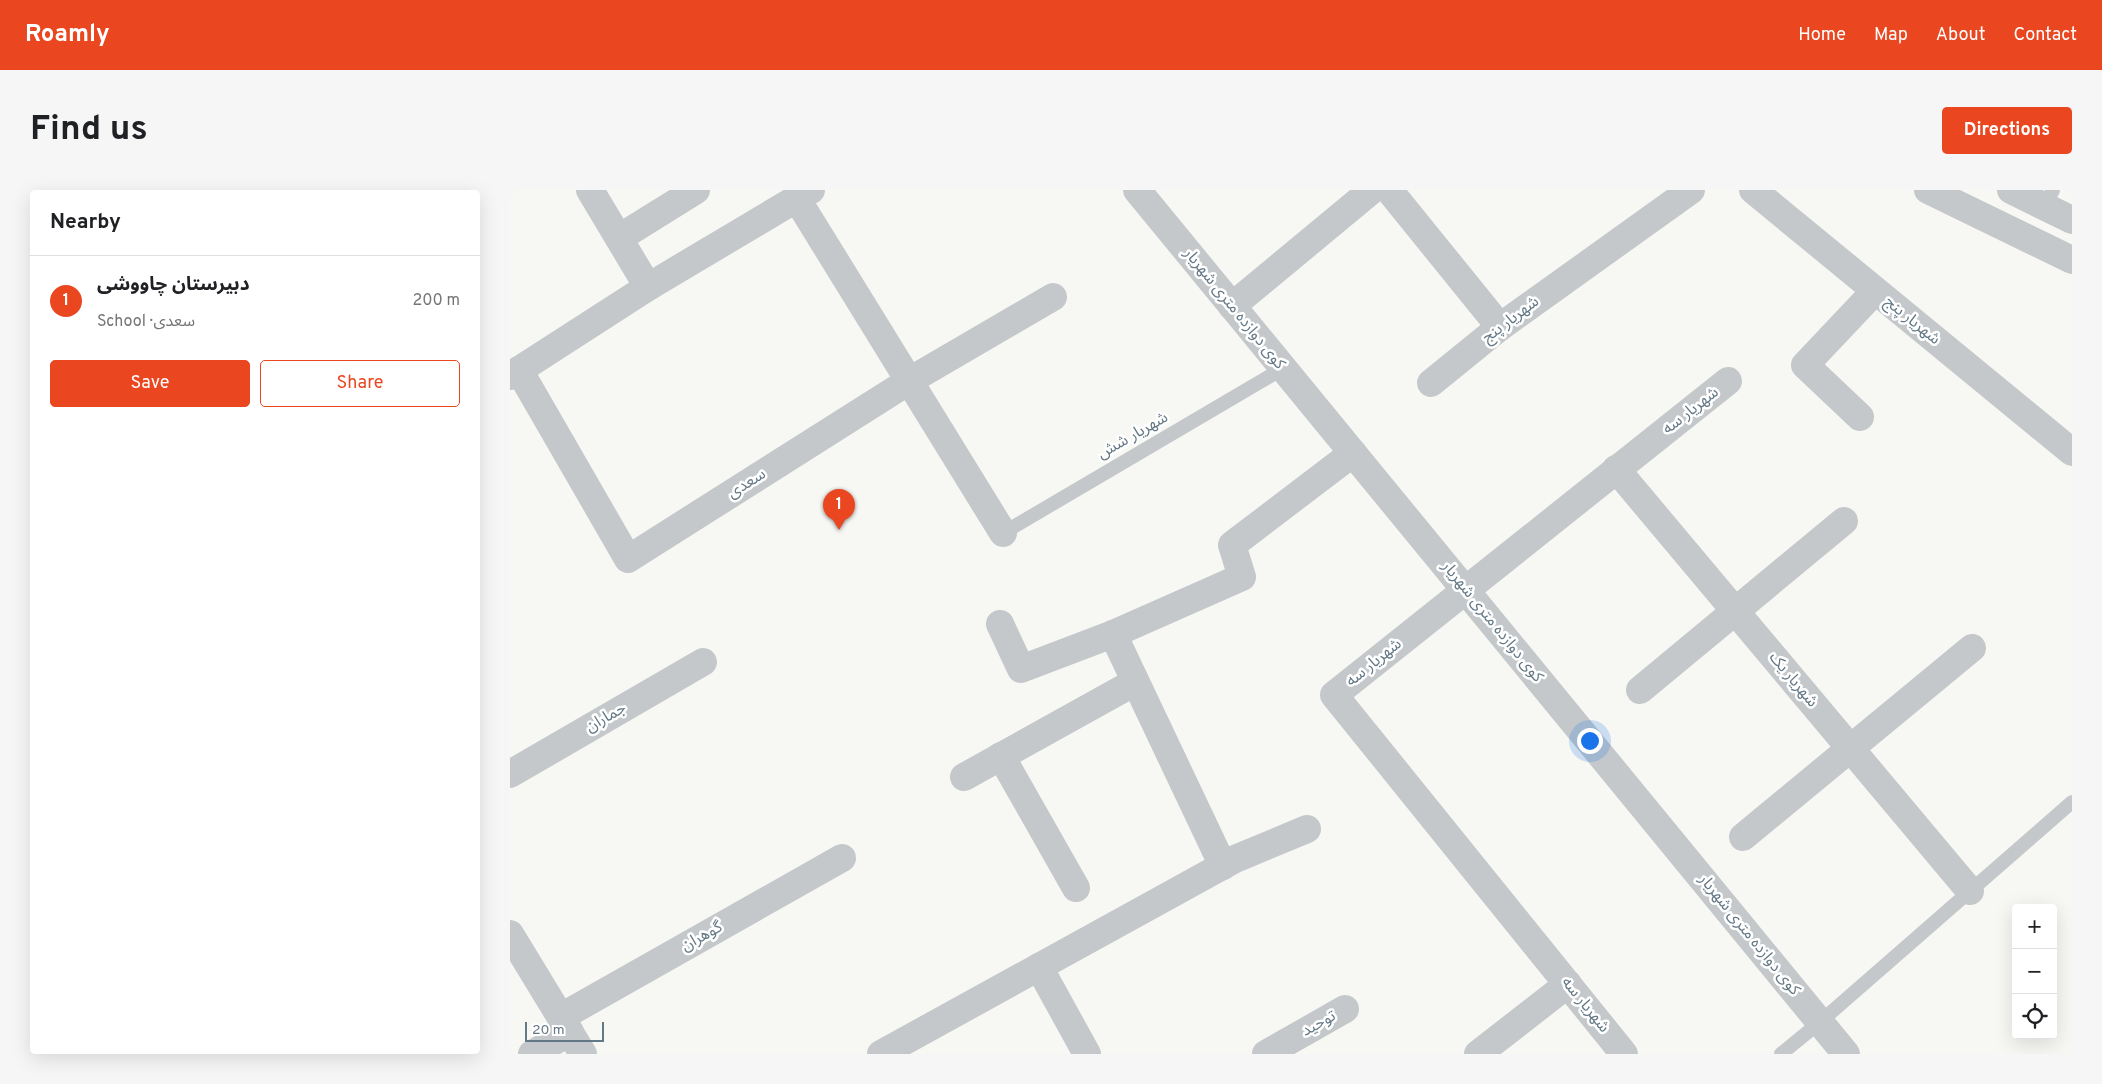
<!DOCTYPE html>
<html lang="en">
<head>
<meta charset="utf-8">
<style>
	body { margin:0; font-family:Overpass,"Noto Sans Arabic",sans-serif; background:#f6f6f6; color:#202124 }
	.controls { position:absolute; right:15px; bottom:15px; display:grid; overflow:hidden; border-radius:5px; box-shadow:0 5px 20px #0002 }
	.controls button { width:45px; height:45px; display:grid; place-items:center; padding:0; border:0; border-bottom:1px solid #e0e0e0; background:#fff; color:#202124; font:25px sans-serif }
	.scale { position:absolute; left:15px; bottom:12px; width:79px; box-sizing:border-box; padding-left:5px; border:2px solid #647886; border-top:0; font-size:14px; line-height:18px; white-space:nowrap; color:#647886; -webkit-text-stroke:4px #fff; paint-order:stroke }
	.you { position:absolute; left:1079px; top:550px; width:18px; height:18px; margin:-12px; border:4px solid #fff; border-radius:50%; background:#1a73e8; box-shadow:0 0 0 8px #1a73e833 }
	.badge { display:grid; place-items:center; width:32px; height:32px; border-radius:50%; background:#ea4720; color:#fff; font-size:16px; font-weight:700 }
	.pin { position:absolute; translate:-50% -41px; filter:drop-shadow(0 1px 2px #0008) }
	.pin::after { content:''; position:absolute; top:26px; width:18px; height:15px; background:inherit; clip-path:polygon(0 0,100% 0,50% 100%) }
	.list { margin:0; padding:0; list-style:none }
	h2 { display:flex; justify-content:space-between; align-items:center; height:65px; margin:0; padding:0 20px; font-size:21px }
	h2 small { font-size:16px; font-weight:400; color:#757577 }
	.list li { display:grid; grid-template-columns:32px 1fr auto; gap:15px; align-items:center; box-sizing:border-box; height:90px; padding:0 20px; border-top:1px solid #e0e0e0 }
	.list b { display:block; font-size:19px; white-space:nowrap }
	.list p { margin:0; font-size:16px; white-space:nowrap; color:#757577 }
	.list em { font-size:16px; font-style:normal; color:#757577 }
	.actions { display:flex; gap:10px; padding:15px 20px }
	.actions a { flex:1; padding:11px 0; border:1px solid #ea4720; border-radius:5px; text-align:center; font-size:18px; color:#ea4720 }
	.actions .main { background:#ea4720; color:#fff }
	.icon { flex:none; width:28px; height:28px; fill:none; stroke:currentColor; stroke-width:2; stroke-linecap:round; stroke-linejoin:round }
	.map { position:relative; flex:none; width:1562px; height:864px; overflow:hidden; border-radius:5px }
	header { display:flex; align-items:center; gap:30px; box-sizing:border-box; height:70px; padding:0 25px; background:#ea4720; color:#fff }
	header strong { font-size:24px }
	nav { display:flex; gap:28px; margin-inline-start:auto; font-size:18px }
	.intro { display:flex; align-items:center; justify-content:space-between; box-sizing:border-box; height:120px; padding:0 30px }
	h1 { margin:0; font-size:35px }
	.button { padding:12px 22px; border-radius:5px; background:#ea4720; color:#fff; font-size:18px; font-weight:700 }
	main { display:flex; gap:30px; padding:0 30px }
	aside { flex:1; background:#fff; border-radius:5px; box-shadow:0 5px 20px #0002 }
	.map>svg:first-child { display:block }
</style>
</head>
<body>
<header>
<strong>Roamly</strong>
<nav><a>Home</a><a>Map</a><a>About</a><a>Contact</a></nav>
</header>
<div class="intro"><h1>Find us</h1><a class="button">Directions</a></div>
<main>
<aside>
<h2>Nearby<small></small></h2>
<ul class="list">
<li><span class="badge">1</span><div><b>دبیرستان چاووشی</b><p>School · سعدی</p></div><em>200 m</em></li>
</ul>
<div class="actions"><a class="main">Save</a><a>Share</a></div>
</aside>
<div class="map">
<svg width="1562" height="864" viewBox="0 0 1562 864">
	<rect width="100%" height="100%" fill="#f7f7f3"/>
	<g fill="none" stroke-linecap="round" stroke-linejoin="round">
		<g stroke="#c4c8cb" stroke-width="14">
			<path d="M1535,16l8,-16"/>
			<path d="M493,343l279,-164"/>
			<path d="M1271,864l39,-32 252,-220"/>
		</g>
		<g stroke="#c4c8cb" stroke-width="28">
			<path d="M80,0l58,97"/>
			<path d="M627,0l709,864"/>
			<path d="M879,0l111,137"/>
			<path d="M1243,0l319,262"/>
			<path d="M287,9l206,334"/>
			<path d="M109,48l77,-48"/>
			<path d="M722,116l140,-116"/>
			<path d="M9,180l109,189 281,-178 144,-84"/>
			<path d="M0,186l138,-89 163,-97"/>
			<path d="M921,193l69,-56 191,-137"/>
			<path d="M1350,227l-55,-52 70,-74"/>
			<path d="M1106,279l354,422"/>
			<path d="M490,434l21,45 92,-35 129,-57 -10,-32 121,-92"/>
			<path d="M603,444l110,232"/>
			<path d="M1130,500l204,-169"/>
			<path d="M491,566l75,132"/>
			<path d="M0,584l193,-112"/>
			<path d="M454,587l171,-95"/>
			<path d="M1233,647l229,-189"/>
			<path d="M529,777l48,87"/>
			<path d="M51,827l281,-159"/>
			<path d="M22,864l38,-22"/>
			<path d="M371,864l354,-195 72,-30"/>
			<path d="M756,864l79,-45"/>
			<path d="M968,864l90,-70"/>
			<path d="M1114,864l-290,-359 394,-314"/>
		</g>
		<g stroke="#c4c8cb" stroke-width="28">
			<path d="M1418,0l144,70"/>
			<path d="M1501,0l61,30"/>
			<path d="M0,744l73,120"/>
		</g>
	</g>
	<g text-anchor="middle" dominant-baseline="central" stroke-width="5" stroke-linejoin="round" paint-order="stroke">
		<g font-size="16" fill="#647886" stroke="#fff">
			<text transform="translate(724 119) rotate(51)">کوی دوازده متری شهریار</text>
			<text transform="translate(1001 130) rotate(-37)">شهریار پنج</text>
			<text transform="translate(1402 131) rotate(39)">شهریار پنج</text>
			<text transform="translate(1181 221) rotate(-38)">شهریار سه</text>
			<text transform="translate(623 246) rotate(-30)">شهریار شش</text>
			<text transform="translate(237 294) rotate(-32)">سعدی</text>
			<text transform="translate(982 432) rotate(51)">کوی دوازده متری شهریار</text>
			<text transform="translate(864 473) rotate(-39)">شهریار سه</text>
			<text transform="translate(1283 490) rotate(50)">شهریار یک</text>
			<text transform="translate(96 528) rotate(-30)">جماران</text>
			<text transform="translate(1239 745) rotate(51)">کوی دوازده متری شهریار</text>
			<text transform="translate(192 747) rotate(-29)">گوهران</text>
			<text transform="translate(1075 815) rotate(51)">شهریار سه</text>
			<text transform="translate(809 834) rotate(-29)">توحید</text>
		</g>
	</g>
</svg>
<div class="controls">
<button>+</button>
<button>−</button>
<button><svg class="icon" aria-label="locate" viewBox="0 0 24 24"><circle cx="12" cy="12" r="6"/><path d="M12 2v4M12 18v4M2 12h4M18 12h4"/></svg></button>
</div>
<div class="scale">20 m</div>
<div class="you"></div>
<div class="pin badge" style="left:329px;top:340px">1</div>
</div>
</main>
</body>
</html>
